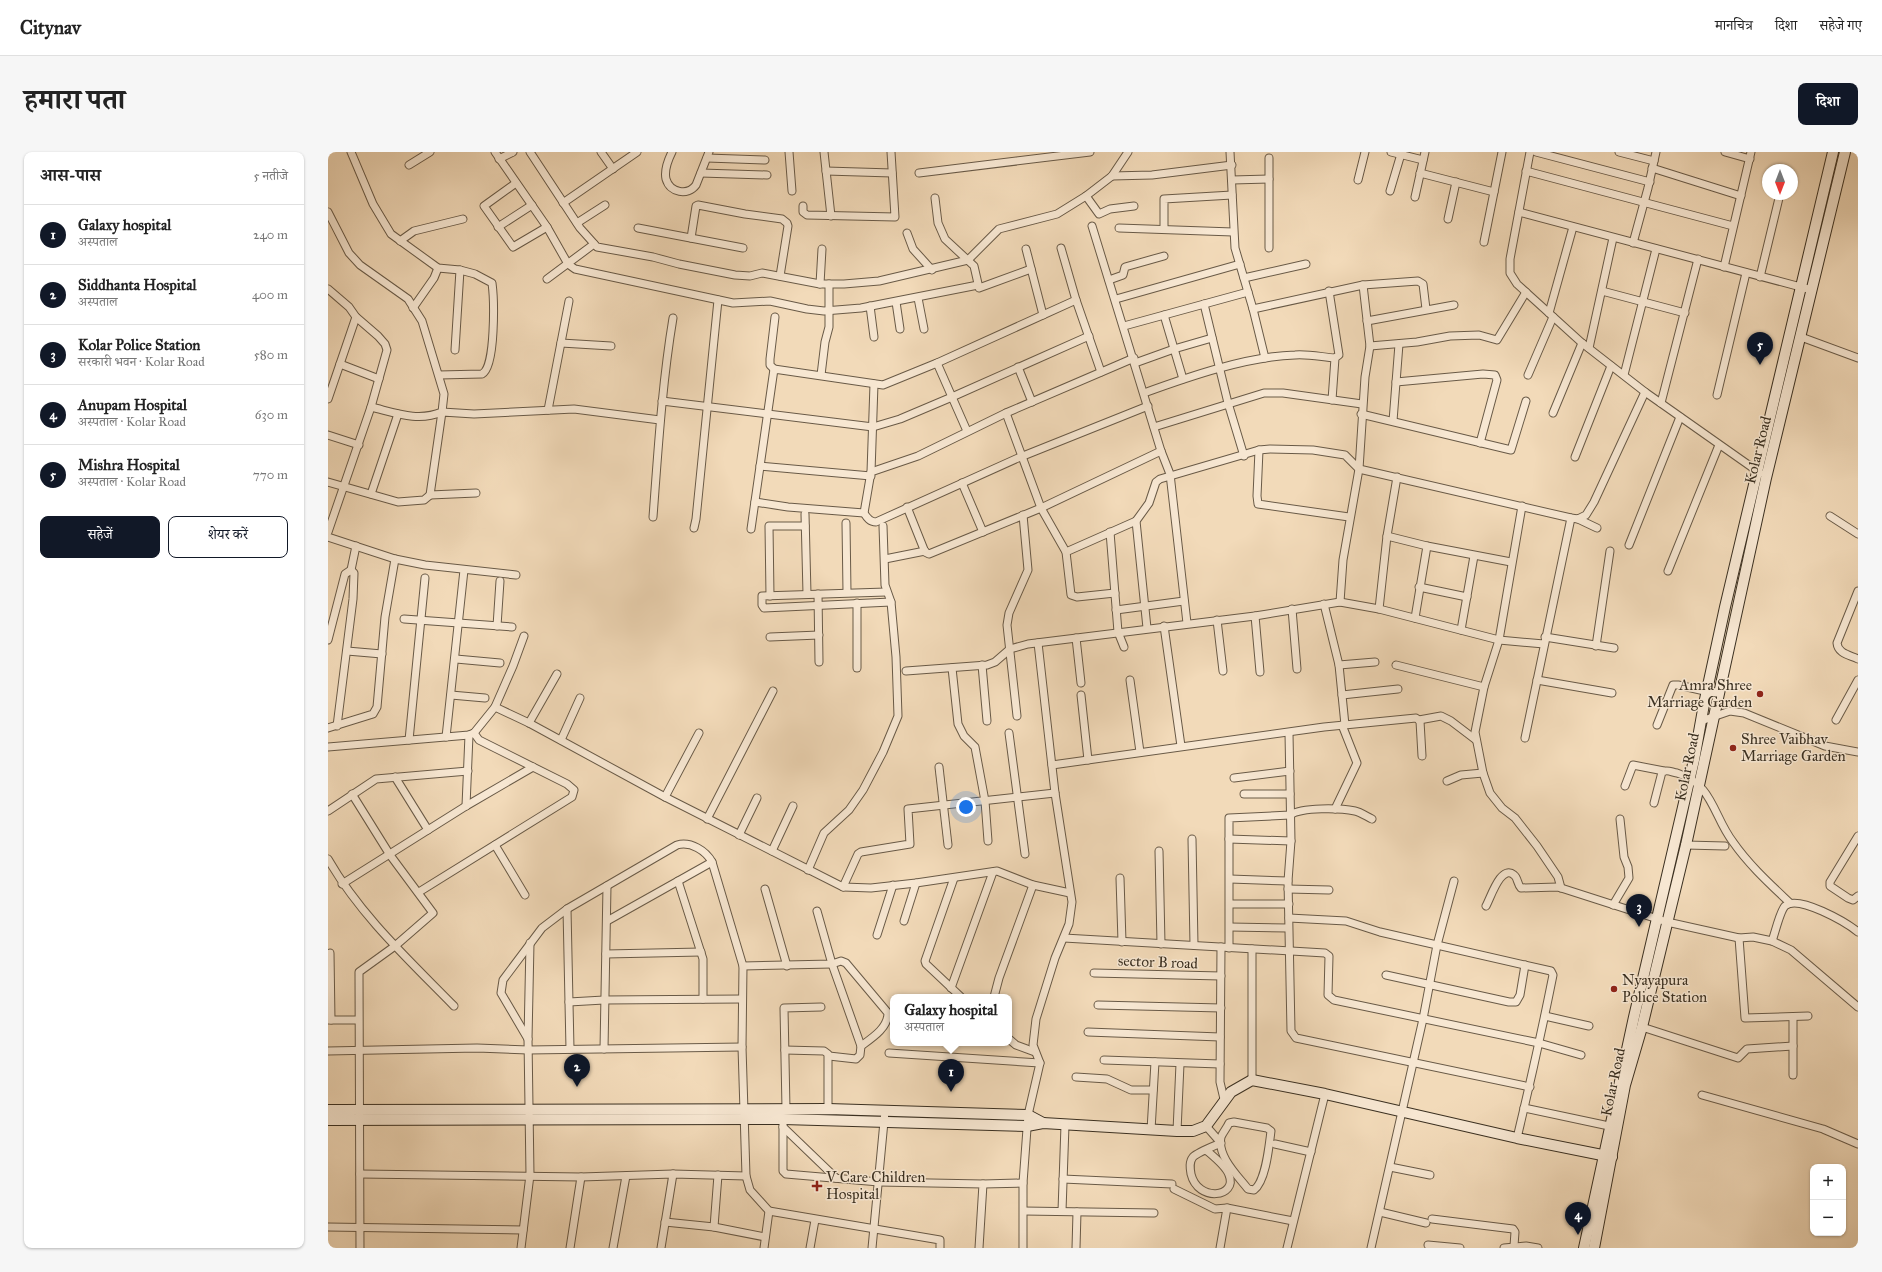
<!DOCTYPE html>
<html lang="hi">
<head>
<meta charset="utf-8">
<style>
	body { margin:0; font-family:"IM FELL Great Primer","Noto Serif Devanagari",serif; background:#f6f6f6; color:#222 }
	.controls { position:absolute; right:12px; bottom:12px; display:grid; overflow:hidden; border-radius:8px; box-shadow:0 1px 3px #0004 }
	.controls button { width:36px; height:36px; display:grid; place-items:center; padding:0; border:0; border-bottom:1px solid #e0e0e0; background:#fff; color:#222; font:20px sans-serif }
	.compass { position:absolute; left:1434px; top:12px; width:36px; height:36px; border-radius:50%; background:#fff; box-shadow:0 1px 3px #0004; rotate:180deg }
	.you { position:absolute; left:638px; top:655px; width:14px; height:14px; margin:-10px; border:3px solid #fff; border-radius:50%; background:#1a73e8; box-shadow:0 0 0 6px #1a73e833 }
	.badge { display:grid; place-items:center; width:26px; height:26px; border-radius:50%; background:#111827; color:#fff; font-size:13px; font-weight:700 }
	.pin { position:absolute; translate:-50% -33px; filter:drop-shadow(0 1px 2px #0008) }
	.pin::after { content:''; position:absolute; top:21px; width:14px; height:12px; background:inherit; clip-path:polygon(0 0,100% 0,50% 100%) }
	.popup { position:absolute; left:562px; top:842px; width:122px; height:52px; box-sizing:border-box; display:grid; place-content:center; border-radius:8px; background:#fff; filter:drop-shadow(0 1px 3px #0005); font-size:13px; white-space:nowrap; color:#767676 }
	.popup b { font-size:15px; color:#222 }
	.popup::after { content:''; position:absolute; left:50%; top:100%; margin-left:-8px; border:8px solid transparent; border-top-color:#fff }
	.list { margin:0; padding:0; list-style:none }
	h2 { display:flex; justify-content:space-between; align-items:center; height:52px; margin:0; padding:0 16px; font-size:17px }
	h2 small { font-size:13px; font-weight:400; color:#767676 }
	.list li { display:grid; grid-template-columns:26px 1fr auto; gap:12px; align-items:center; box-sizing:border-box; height:60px; padding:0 16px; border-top:1px solid #e0e0e0 }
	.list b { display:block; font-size:15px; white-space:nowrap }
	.list p { margin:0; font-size:13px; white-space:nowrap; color:#767676 }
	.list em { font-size:13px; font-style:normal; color:#767676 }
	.actions { display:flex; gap:8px; padding:12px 16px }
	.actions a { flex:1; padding:9px 0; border:1px solid #111827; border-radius:8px; text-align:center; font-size:14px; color:#111827 }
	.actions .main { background:#111827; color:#fff }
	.map { position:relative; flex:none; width:1530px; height:1096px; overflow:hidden; border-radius:8px }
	header { display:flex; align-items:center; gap:24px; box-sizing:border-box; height:56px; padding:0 20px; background:#fff; border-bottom:1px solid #e0e0e0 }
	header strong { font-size:19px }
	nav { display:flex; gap:22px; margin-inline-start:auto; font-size:14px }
	.intro { display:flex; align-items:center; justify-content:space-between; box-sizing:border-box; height:96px; padding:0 24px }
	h1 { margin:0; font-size:28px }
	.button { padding:10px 18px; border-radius:8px; background:#111827; color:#fff; font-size:14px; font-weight:700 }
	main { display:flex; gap:24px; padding:0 24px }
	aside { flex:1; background:#fff; border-radius:8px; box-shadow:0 1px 3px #0004 }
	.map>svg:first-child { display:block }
</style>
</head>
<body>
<header>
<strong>Citynav</strong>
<nav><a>मानचित्र</a><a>दिशा</a><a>सहेजे गए</a></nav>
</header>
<div class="intro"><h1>हमारा पता</h1><a class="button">दिशा</a></div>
<main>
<aside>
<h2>आस-पास<small>5 नतीजे</small></h2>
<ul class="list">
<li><span class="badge">1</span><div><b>Galaxy hospital</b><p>अस्पताल</p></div><em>240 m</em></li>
<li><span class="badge">2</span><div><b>Siddhanta Hospital</b><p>अस्पताल</p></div><em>400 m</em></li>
<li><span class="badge">3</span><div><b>Kolar Police Station</b><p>सरकारी भवन · Kolar Road</p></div><em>580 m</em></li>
<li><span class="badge">4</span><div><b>Anupam Hospital</b><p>अस्पताल · Kolar Road</p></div><em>630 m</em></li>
<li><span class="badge">5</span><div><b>Mishra Hospital</b><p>अस्पताल · Kolar Road</p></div><em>770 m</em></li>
</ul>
<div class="actions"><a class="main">सहेजें</a><a>शेयर करें</a></div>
</aside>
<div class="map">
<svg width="1530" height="1096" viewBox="0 0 1530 1096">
	<rect width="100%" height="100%" fill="#f2dab9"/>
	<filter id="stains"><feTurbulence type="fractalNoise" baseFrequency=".005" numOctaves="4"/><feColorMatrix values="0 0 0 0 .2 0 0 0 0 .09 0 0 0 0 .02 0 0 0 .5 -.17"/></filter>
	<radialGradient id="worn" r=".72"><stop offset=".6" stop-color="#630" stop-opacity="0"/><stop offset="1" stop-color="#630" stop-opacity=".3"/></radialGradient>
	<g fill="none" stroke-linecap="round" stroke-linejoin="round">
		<g stroke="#695a47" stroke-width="9">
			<g id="street">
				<path d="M23,0l22,52 18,30 47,34 22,2 15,4 17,9c2,15 4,84 -10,91l-43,1"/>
				<path d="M167,0l52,75 21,37 7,5 158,34 37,-2 37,8 17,2 37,-3 117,-23"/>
				<path d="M202,0l50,76 17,19 56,10 26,7 56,11 15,1 12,-3 58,11h24l35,-3 89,-21 31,-31 58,-15 29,-18 26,-20 16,-24"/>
				<path d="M273,0l12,17"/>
				<path d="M344,0c-4,8 -8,18 -6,27 4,14 22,17 30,6l13,-33"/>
				<path d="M461,0l3,39"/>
				<path d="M496,0l7,64"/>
				<path d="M902,0l5,96 18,61 12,49"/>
				<path d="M1063,0l32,8"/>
				<path d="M1202,0l-20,107v14l7,11 65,59 63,49 115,81"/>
				<path d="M1208,0l114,30"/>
				<path d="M1291,0l35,9"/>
				<path d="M1397,0l25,7"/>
				<path d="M379,6l58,2"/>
				<path d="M171,7l14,-7"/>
				<path d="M81,13l21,-13"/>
				<path d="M1324,16l89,28"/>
				<path d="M498,19l66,2"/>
				<path d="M1198,19l207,55"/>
				<path d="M373,21l66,2"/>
				<path d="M591,21l171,-21"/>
				<path d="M1092,21l74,19"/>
				<path d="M784,24l40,-1 80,-10"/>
				<path d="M904,28l37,-1"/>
				<path d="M1030,28l7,-28"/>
				<path d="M188,31l-32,23 29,41 34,-20"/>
				<path d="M1062,39l11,-37"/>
				<path d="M758,44l13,18 11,-5 24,-3"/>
				<path d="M1087,45l10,-45"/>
				<path d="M607,46l3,25 7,16 29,27 5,22 52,-19"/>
				<path d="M235,51l74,-51"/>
				<path d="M475,54v6l4,3 88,2 -4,-65"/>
				<path d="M0,60l21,41 11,12 48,34 14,22 22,73 -2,18c-24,10 -46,1 -71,-5"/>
				<path d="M1191,60l293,78"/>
				<path d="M1120,67l8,-37"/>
				<path d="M249,71l28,-18"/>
				<path d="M764,74l69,225 9,23 17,149"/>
				<path d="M170,75l34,-22"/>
				<path d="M310,76l105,20"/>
				<path d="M791,76l114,4"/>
				<path d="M836,77v-30l68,-4"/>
				<path d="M579,81l6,16 19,21"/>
				<path d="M363,86l5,-32 2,-1 47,9 37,5 5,4 1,3 -8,50"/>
				<path d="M72,89l14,-10 49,-12"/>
				<path d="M1156,90l18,-90"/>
				<path d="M1305,91l15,-55 8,-36"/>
				<path d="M733,96l15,52 25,72"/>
				<path d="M941,96v-90"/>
				<path d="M698,97l17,66"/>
				<path d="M1396,115l27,-115"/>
				<path d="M1432,125l20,-83"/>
				<path d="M916,126l62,-14"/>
				<path d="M219,127l47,-35"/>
				<path d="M781,128l14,-5 2,-8 39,-11"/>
				<path d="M492,132l2,-35"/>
				<path d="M0,137l21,18 7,10 22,19 7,8 2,6 -16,57 -43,125"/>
				<path d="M1001,139l10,64 -4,3 -3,42"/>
				<path d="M1274,139l83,22"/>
				<path d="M590,146l6,31"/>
				<path d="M788,147l124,-35"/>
				<path d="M568,150l4,27"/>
				<path d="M876,152l24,99 16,53"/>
				<path d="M542,154l4,31"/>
				<path d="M85,156l21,-30 4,-10"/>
				<path d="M925,157l110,-24 55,-4 5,3 3,25"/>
				<path d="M1221,161l24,-86"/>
				<path d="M836,163l19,64"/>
				<path d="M1039,169l87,-16"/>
				<path d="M796,174l124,-34"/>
				<path d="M1473,185l57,21"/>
				<path d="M233,191l50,3"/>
				<path d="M1042,194l47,-4 33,-6 29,-1 18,5 29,-48"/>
				<path d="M1261,196l24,-110"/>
				<path d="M127,198l5,-80"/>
				<path d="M609,211l30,68"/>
				<path d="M807,211l39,-14 38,-11"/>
				<path d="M12,212l39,15"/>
				<path d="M690,215l14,35"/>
				<path d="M446,217l-4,-4v-6l5,-42"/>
				<path d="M493,223l4,-33 4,-15v-43"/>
				<path d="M1200,223l25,-58"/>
				<path d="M1296,223l32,-126"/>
				<path d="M1068,230l87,-8 12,1 2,5 -17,63"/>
				<path d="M546,232l-3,88 -7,41c3,5 6,9 12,9l142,-64 130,-52"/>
				<path d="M816,241c44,-16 104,-37 151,-38 13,-1 27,2 40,3"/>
				<path d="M1389,243l29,-122"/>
				<path d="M0,247l28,-82"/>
				<path d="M334,249l211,26 27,-8 52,-22 137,-61"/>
				<path d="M1333,251l37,-144"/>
				<path d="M220,258l21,-109"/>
				<path d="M678,261l35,95 25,44 5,43 6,2 38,-4"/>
				<path d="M1225,261l29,-70"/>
				<path d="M1033,262l150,36 15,-49"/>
				<path d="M1065,269l6,-77"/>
				<path d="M826,275l110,-34h19l79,11"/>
				<path d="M0,283l31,10"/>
				<path d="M931,298l-2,46 1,8 91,13"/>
				<path d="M1247,305l36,-91"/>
				<path d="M432,314l111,10"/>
				<path d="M543,320l47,-16 88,-43 128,-55"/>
				<path d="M0,330l70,20 26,-2 6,-5"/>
				<path d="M634,331l21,49"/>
				<path d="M148,341l-46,2 12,-83 32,2 100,-5 86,11"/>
				<path d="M43,342l27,-80"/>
				<path d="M427,350l33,5 76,6"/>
				<path d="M1194,354l-23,134 -15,47 -9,45 8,41 7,20 12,15 13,10 22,28 21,31 3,11"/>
				<path d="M579,355l18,45 4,2 112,-46 120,-57"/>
				<path d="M477,362l2,80"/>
				<path d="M1502,364l28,18"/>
				<path d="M325,365c5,-66 9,-133 20,-199"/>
				<path d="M1250,367l19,9"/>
				<path d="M518,371l1,69"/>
				<path d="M366,376l2,-9 22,-219"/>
				<path d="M423,377l23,-160 109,16 54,-22 139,-63"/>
				<path d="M782,380l8,100 6,15"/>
				<path d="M1059,384l40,10 84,16"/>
				<path d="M0,385l67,22 30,6 91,10"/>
				<path d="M1301,393l51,-128"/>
				<path d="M738,400l70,-31"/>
				<path d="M557,407l40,-8"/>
				<path d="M23,418l5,-24"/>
				<path d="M1340,419l51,-126"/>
				<path d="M1091,435l48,10"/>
				<path d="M1530,439l-21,52c1,11 13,12 21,16"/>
				<path d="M558,440l-124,4v9l2,3 127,-6"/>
				<path d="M490,442l1,68"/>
				<path d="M442,444l-1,-70h36"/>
				<path d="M1012,450l3,-42 16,-91 6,-92 5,-31 -7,-61"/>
				<path d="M529,451v65"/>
				<path d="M996,452l15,61 6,60"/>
				<path d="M964,457l5,60"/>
				<path d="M1051,457l8,-73 10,-59"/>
				<path d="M788,458l68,-9"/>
				<path d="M927,464l5,56"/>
				<path d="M1087,466l12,-72"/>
				<path d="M76,467l108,8"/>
				<path d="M889,468l6,51"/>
				<path d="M169,474l3,-45"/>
				<path d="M836,474l17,120"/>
				<path d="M819,476l-11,-107 13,-18 7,-21 4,-3 99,-29 11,-1 43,1 32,5 14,14 212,49 7,1 8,-4 8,-13 51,-110"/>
				<path d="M1133,478l13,-74"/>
				<path d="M442,485l49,-2"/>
				<path d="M1217,485l69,11"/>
				<path d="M748,486l5,45"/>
				<path d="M0,488l17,-66 6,-4 3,3 -1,26 -16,127"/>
				<path d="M1268,494l14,-95"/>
				<path d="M19,499l35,3"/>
				<path d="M128,507l44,4"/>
				<path d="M654,513l5,56"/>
				<path d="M1011,513l36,-3"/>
				<path d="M1068,513l88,22"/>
				<path d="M624,516l6,56 6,12 11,11 10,54 3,40"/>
				<path d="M578,519l81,-6 8,-3 15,-13 18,-5 227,-28 85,-14 39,7 120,31 45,4"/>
				<path d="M802,528l10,72"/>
				<path d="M1209,528l75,13"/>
				<path d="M123,543l34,3"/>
				<path d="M753,543l7,65"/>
				<path d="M1014,543l56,-6"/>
				<path d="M167,555l18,-41 11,-30"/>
				<path d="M689,564l-10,-91 2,-12 19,-43 -5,-55"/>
				<path d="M1091,568l22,-4 10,5 25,19"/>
				<path d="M1508,568l22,-40"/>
				<path d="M1373,569l29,-10 14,2 81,33 33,6"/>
				<path d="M201,571l28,-49"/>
				<path d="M1329,573l16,-40h5l40,9"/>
				<path d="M0,576l45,-14 4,-7 8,-90 10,-58"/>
				<path d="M681,581l16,121"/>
				<path d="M961,581l2,108 -3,40 3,150 5,7 234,49"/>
				<path d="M118,585l18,-167"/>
				<path d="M1197,586l46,-220"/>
				<path d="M81,588l16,-162"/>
				<path d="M233,588l19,-42"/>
				<path d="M0,595l141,-12 5,-2"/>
				<path d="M724,613l272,-38 92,-9 4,3 2,35"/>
				<path d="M611,615l9,78"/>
				<path d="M67,625l33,53"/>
				<path d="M906,626l56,-7"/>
				<path d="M1119,629l14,-6 22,-2"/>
				<path d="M1297,634l8,-21 31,6"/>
				<path d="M24,642l38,61 43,58 -38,33 -36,26 1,276"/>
				<path d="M916,642h46"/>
				<path d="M337,645l34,-64"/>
				<path d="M1326,651l8,-31c5,-3 9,0 15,1 36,11 36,43 56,69 16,23 37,42 57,61"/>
				<path d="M138,654l3,-71"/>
				<path d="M1007,657l22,-46 -15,-38"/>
				<path d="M0,659l48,-32 92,-8"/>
				<path d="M379,667l66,-128"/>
				<path d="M411,683l18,-37"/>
				<path d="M1530,684l-28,46v4l18,12 5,2 5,-4"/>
				<path d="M864,687l2,106"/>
				<path d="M901,687l62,2"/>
				<path d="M167,693l30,50"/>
				<path d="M1358,693l39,1"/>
				<path d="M444,699l21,-45"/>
				<path d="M831,699l2,93"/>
				<path d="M0,707c32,56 81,101 126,147"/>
				<path d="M384,710l31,104 -1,81 4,129 4,14 19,21 -5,37"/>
				<path d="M480,718l16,-37 25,-23 14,-20 20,-38 15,-36 -2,-59 -5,-55 -6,-17 -2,-59"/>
				<path d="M626,726l-29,83 1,3 35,33"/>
				<path d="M792,726l2,64"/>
				<path d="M902,727l58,2"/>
				<path d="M350,729l25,78v40"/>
				<path d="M14,732l124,-78 67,-39"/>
				<path d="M515,735l15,-33 3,-2 49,-8 -2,-35 147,-16"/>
				<path d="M437,737l22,77"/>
				<path d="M960,737l41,1"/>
				<path d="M91,740l153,-95 2,-7 -7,-6 -88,-44 -5,-7 21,-26 34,16 136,74 178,90 28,1 45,-5 81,-12 36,14 37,8"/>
				<path d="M902,752h59"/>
				<path d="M1285,753l16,-27 -1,-11 -4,-10 -4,-38"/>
				<path d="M1158,754c5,-9 15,-42 28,-31 4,3 3,9 7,13l37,-1 109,35 72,16 14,-1 19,4 19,9 67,57"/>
				<path d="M239,757l3,140"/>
				<path d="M489,759l15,53 29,82 -1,9 -4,4 -27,-3"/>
				<path d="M961,766l57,3 34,11 171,39 2,4c-11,55 -23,109 -36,163"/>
				<path d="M576,769l12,-38"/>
				<path d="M902,775l58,1"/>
				<path d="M549,783l16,-50"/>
				<path d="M736,786l261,15 4,3 -1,39 6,5 205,43 42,12"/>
				<path d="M1411,786l6,80 63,-2"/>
				<path d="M1444,789c3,-8 8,-30 13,-35 13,-12 62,17 73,26"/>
				<path d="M893,795l-1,135 4,17"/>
				<path d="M901,796v-130l61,-3c12,-8 50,-7 65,-4 5,1 11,5 17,8"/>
				<path d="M2,801l1,67"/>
				<path d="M278,802l95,-2"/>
				<path d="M415,814l89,-2 9,-3 5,2 42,50c0,15 -16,25 -27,33"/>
				<path d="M766,821l127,3"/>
				<path d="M1058,823l123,27h7l4,-7 5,-30"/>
				<path d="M623,836l42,-116"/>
				<path d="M666,845l5,-19 34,-93"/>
				<path d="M241,850l35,-2 138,-1"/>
				<path d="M770,853l123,3"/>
				<path d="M1217,864l44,10"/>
				<path d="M1465,865v58"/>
				<path d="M0,868h30"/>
				<path d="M1314,875l96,31 9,-9 46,-3"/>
				<path d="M760,880l132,5"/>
				<path d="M200,887l-27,-46 2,-13 39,-52 25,-19 110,-64c14,-4 29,6 35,17l-105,59"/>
				<path d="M681,887l7,6 19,7"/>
				<path d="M276,897l3,-163"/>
				<path d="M457,898l39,1 4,3v55"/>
				<path d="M0,899l149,-3 51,2 214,-3"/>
				<path d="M561,901l151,10"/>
				<path d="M776,908l116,4"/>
				<path d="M748,925l31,2 24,11h22"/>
				<path d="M924,928v-131"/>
				<path d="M1374,943l121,34 35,15"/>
				<path d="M1196,956l85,18"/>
				<path d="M458,957l-2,-101 37,-1"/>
				<path d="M455,967v52l3,3 93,8 104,2 -4,64"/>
				<path d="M906,970l33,6 4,3c-2,15 -5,50 -17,59l-6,-1c-11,-14 -31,-33 -27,-52 2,-5 6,-9 8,-14z"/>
				<path d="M878,974l15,17c-7,3 -23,9 -28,14 -4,5 -3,11 -2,17 7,29 47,23 38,1 -3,-9 -16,-19 -23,-25"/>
				<path d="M455,975l53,51"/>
				<path d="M823,978l4,-68"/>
				<path d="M849,979l3,-67"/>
				<path d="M947,992l36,8"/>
				<path d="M1062,1015l40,8"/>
				<path d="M32,1022l221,3 92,-3 73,2"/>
				<path d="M735,1027l109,5"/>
				<path d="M655,1032l40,-1"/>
				<path d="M846,1037l41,20 12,-1 -7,40"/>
				<path d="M899,1056l66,13"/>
				<path d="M441,1059l171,29v8"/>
				<path d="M696,1059l130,2"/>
				<path d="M734,1059l3,-86"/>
				<path d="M1052,1060l46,11"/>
				<path d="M1104,1067l81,10 2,3 -1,14"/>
				<path d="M337,1070l49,5 51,10"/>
				<path d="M0,1075l195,3"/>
				<path d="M386,1075l4,-52"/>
				<path d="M1100,1093l32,3"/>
				<path d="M193,1096l9,-73 -2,-136 2,-96"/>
				<path d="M242,1096l11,-71"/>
				<path d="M285,1096l13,-72"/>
				<path d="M333,1096l12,-74"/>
				<path d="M482,1096l5,-28"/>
				<path d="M544,1096l13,-137"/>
				<path d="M695,1096v-65l5,-68 12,-52 -7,-18 3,-26 19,-61 14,-34 3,-22 -17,-109 -17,-150"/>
				<path d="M748,1096l1,-36"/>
				<path d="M959,1096l38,-154"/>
				<path d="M1043,1096l52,-229 14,-74 17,-64"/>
				<path d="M1176,1096l22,-2 12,2"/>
			</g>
		</g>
		<g stroke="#3b3021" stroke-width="12">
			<g id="secondary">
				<path d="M0,958l500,-1 200,6 15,8"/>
				<path d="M0,968l455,-1 244,7 16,-3 134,8h16l13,-5 25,-34 21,-12 73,14 192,44 95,19"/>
				<path d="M1256,1096l50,-231 60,-257 10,-56 21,-97 108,-455"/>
				<path d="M1266,1096l31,-163 17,-58 44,-182 80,-367 79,-326"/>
			</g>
		</g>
		<use href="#street" stroke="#f7e7d2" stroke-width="7"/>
		<use href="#secondary" stroke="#f7e7d2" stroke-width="10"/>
	</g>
	<g fill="#8f2418" stroke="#f7e7d2" stroke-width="1.5">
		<circle cx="1432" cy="542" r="4"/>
		<circle cx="1405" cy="596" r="4"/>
		<circle cx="1286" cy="837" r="4"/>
		<path d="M487 1028h4v4h4v4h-4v4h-4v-4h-4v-4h4z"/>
	</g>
	<g text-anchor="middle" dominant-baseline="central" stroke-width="3" stroke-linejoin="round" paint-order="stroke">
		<g font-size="15" fill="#3b3021" stroke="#f7e7d2">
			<text transform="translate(1430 298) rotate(-76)">Kolar Road</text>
			<text transform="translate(1359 615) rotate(-78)">Kolar Road</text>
			<text transform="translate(830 810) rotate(2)">sector B road</text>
			<text transform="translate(1285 930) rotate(-78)">Kolar Road</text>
		</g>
		<g font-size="15" fill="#3b3021" stroke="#f7e7d2" text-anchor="start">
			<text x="1424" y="533" text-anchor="end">Amra Shree<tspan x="1424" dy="17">Marriage Garden</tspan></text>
			<text x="1413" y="587">Shree Vaibhav<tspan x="1413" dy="17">Marriage Garden</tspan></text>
			<text x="1294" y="828">Nyayapura<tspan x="1294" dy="17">Police Station</tspan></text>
			<text x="498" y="1025">V Care Children<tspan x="498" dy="17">Hospital</tspan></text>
		</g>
	</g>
	<rect width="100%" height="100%" filter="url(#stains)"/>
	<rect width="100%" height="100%" fill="url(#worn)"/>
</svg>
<div class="controls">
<button>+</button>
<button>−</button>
</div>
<svg class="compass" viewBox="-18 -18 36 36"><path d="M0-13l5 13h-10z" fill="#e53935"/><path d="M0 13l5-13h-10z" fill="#767676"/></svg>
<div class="you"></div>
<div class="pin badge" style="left:623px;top:940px">1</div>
<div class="popup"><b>Galaxy hospital</b>अस्पताल</div>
<div class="pin badge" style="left:249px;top:935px">2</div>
<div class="pin badge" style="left:1311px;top:775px">3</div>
<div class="pin badge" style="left:1250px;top:1083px">4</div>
<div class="pin badge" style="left:1432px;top:213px">5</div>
</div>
</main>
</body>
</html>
